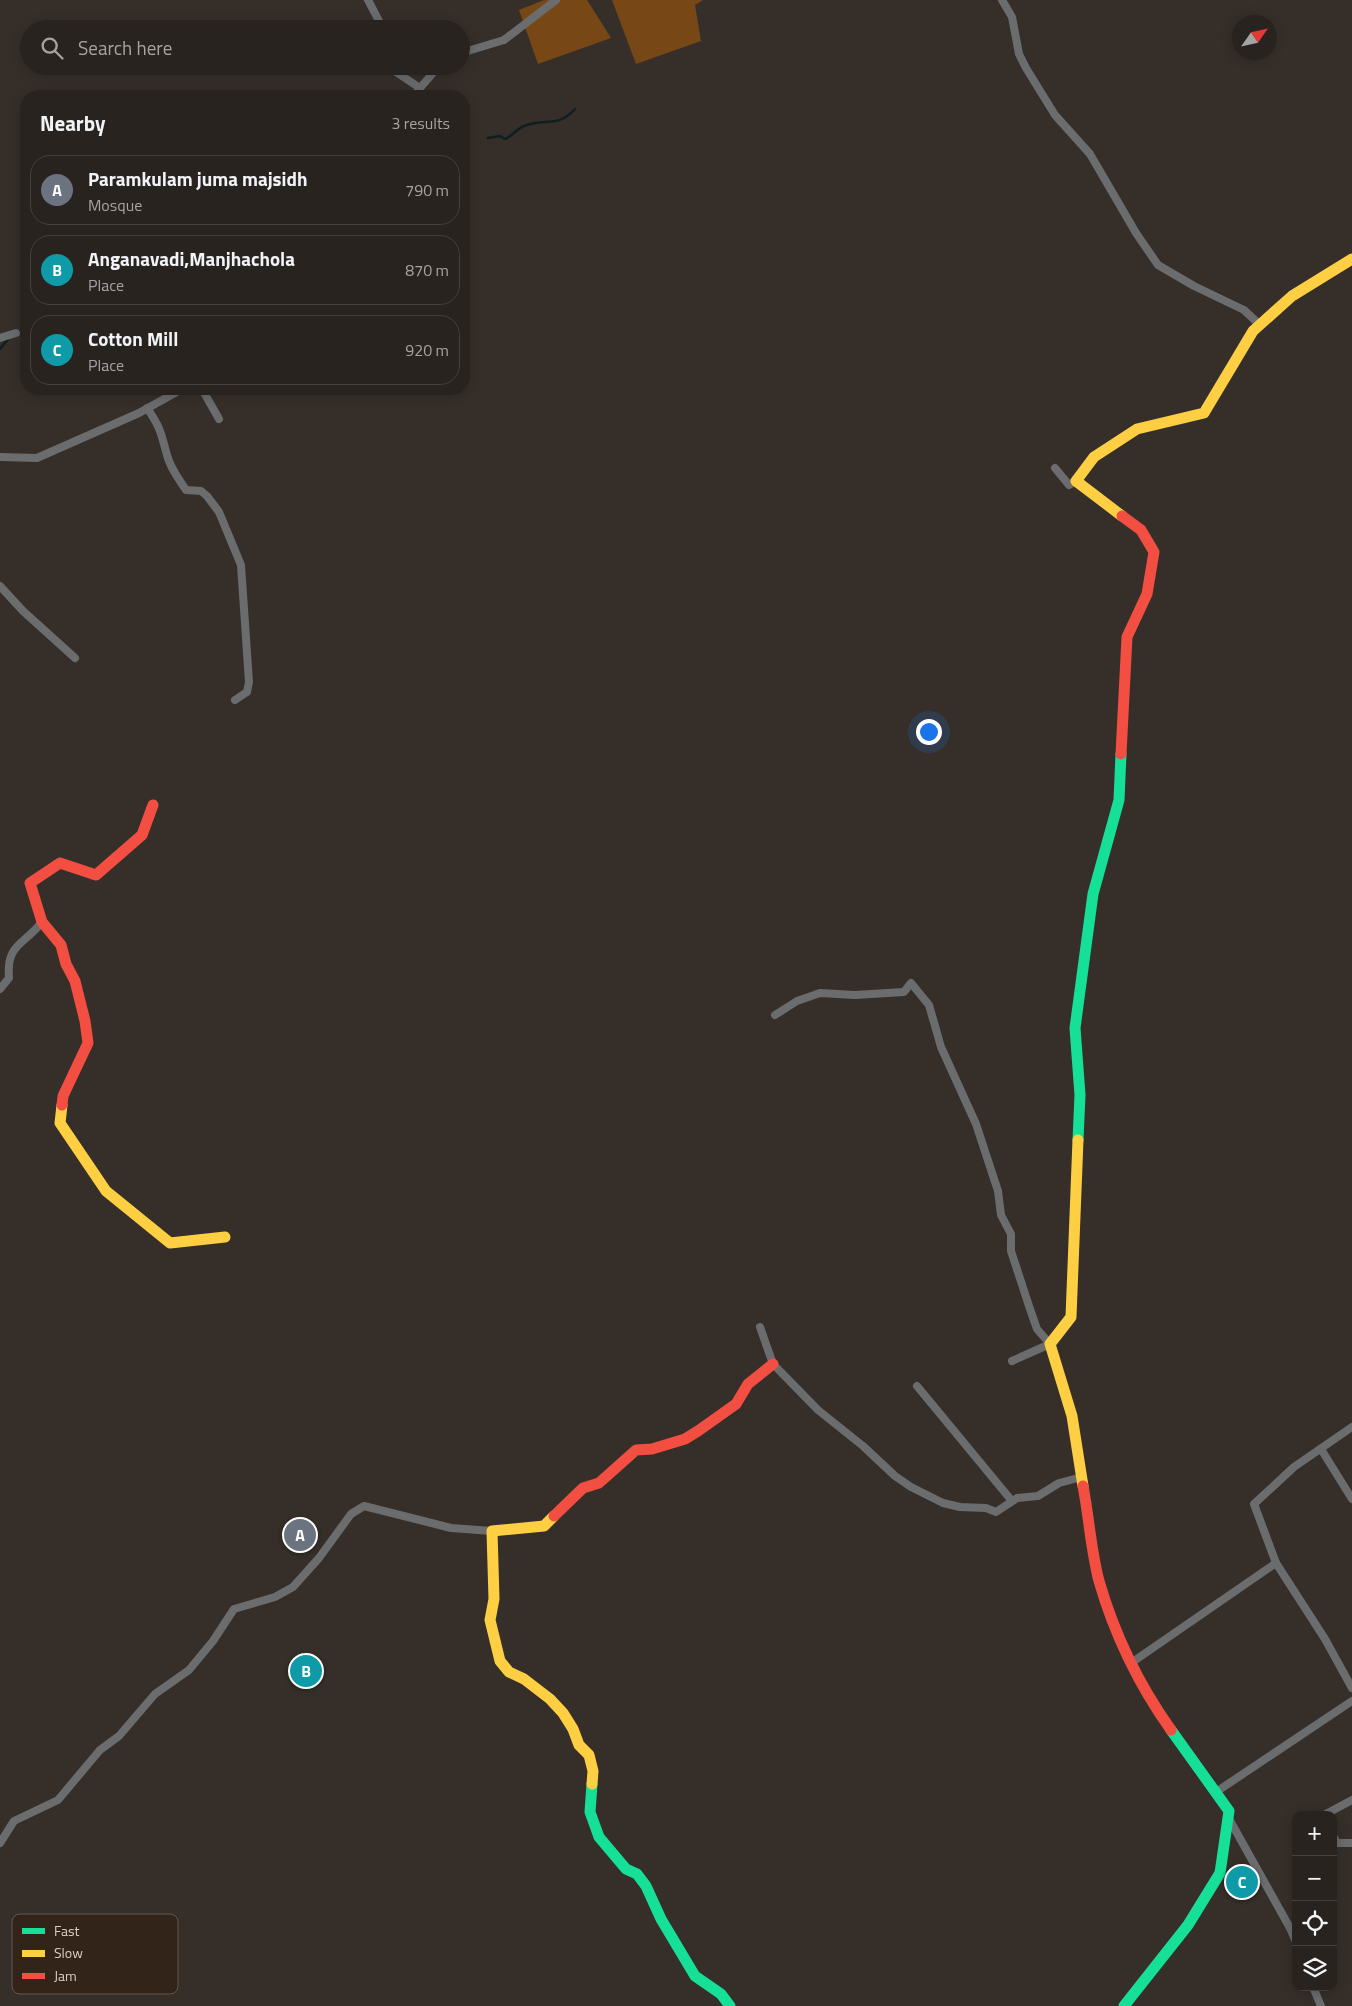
<!DOCTYPE html>
<html lang="en">
<head>
<meta charset="utf-8">
<style>
	body { margin:0; font-family:"Titillium Web",sans-serif; background:#302b28; color:#f1f3f6 }
	.controls { position:absolute; right:15px; bottom:15px; display:grid; overflow:hidden; border-radius:10px; box-shadow:0 2px 12px #0003 }
	.controls button { width:45px; height:45px; display:grid; place-items:center; padding:0; border:0; border-bottom:1px solid #44403d; background:#28231f; color:#f1f3f6; font:25px sans-serif }
	.compass { position:absolute; left:1232px; top:15px; width:45px; height:45px; border-radius:50%; background:#28231f; box-shadow:0 2px 12px #0003; rotate:56deg }
	.you { position:absolute; left:928px; top:731px; width:18px; height:18px; margin:-12px; border:4px solid #fff; border-radius:50%; background:#1a73e8; box-shadow:0 0 0 8px #1a73e833 }
	.badge { display:grid; place-items:center; width:32px; height:32px; border-radius:50%; background:#9f9790; color:#fff; font-size:16px; font-weight:700 }
	.pin { position:absolute; translate:-50% -50%; border:2px solid #fff; box-shadow:0 1px 5px #0006 }
	.list { margin:0; padding:0; list-style:none }
	h2 { display:flex; justify-content:space-between; align-items:center; height:65px; margin:0; padding:0 20px; font-size:21px }
	h2 small { font-size:16px; font-weight:400; color:#a5a4a4 }
	.list li { display:grid; grid-template-columns:32px 1fr auto; gap:15px; align-items:center; box-sizing:border-box; height:70px; margin:0 10px 10px; padding:0 10px; border:1px solid #44403d; border-radius:20px }
	.list b { display:block; font-size:19px; white-space:nowrap }
	.list p { margin:0; font-size:16px; white-space:nowrap; color:#a5a4a4 }
	.list em { font-size:16px; font-style:normal; color:#a5a4a4 }
	.icon { flex:none; width:28px; height:28px; fill:none; stroke:currentColor; stroke-width:2; stroke-linecap:round; stroke-linejoin:round }
	.map { position:relative; flex:none; width:1352px; height:2006px; overflow:hidden }
	.search { position:absolute; background:#28231f; box-shadow:0 2px 12px #0003; left:20px; top:20px; width:450px; height:55px; display:flex; align-items:center; gap:12px; box-sizing:border-box; padding:0 18px; border-radius:28px; color:#a5a4a4; font-size:19px }
	.panel { position:absolute; background:#28231f; box-shadow:0 2px 12px #0003; left:20px; top:90px; width:450px; height:305px; border-radius:20px }
	.map>svg:first-child { display:block }
</style>
</head>
<body>
<div class="map">
<svg width="1352" height="2006" viewBox="0 0 1352 2006">
	<rect width="100%" height="100%" fill="#362f29"/>
	<g fill="#774815">
		<path d="M544,0h43l24,38 -73,26 -19,-54z"/>
		<path d="M612,0h91l-8,5 6,36 -65,23z"/>
	</g>
	<g fill="none" stroke-linecap="round" stroke-linejoin="round">
		<g stroke="#0f1f21" stroke-width="2.5">
			<path d="M488,138l12,-2 5,3c7,-3 13,-11 19,-13 21,-9 33,3 51,-17"/>
			<path d="M18,333h8"/>
			<path d="M0,349l9,-11"/>
		</g>
		<g stroke="#6b6c6d" stroke-width="8">
			<path d="M368,0l12,23v6"/>
			<path d="M1002,0l10,17 7,37 7,14 29,47 35,39 46,79 22,32 36,21 50,24 16,15"/>
			<path d="M461,53l43,-13 52,-40"/>
			<path d="M387,66l33,22 -6,8"/>
			<path d="M420,88l19,-22"/>
			<path d="M0,338l16,-5"/>
			<path d="M202,389l17,30"/>
			<path d="M147,408c14,20 14,26 20,47 3,13 12,24 19,35l15,1 6,5 12,16 22,53 8,117 -2,10 -12,8"/>
			<path d="M0,457l37,1 102,-45 43,-24"/>
			<path d="M1055,468l14,17 7,-4"/>
			<path d="M0,586l23,25 52,47"/>
			<path d="M0,989l9,-11c-3,-34 15,-33 33,-56"/>
			<path d="M775,1015l22,-14 23,-8 35,2 49,-3 7,-9 18,22 12,42 35,77 22,67 3,24 10,19v17l19,58 7,20 13,15 -38,17"/>
			<path d="M760,1327l13,37 45,46 45,36 32,30 16,11 32,16 17,4 26,1 10,4 21,-14 21,-2 21,-13 23,-6"/>
			<path d="M917,1386l95,115"/>
			<path d="M1321,1449l31,50"/>
			<path d="M1276,1563l49,76 27,49"/>
			<path d="M1131,1663l145,-100 -22,-59 40,-37 58,-40"/>
			<path d="M1216,1792l136,-91"/>
			<path d="M1324,1815l28,-15"/>
			<path d="M1228,1817l62,111 6,14"/>
			<path d="M1333,1836l4,7h15"/>
			<path d="M0,1843l14,-22 44,-21 42,-50 19,-14 36,-42 34,-24 24,-29 21,-32 41,-12 18,-10 26,-29 32,-44 13,-8 87,22 41,3"/>
			<path d="M1313,1987l8,19"/>
		</g>
		<g stroke="#16e098" stroke-width="11">
			<path d="M1078,1140l2,-45 -5,-67 18,-134 26,-94 2,-46"/>
			<path d="M592,1784l-2,28 9,25 27,32 11,5 9,12 15,33 34,57 26,18 9,12"/>
			<path d="M1124,2006l64,-81 32,-52 9,-62 -58,-81"/>
		</g>
		<g stroke="#ffcf43" stroke-width="11">
			<path d="M1122,516l-46,-35 18,-24 43,-28 67,-16 49,-82 39,-35 60,-37"/>
			<path d="M62,1105l-2,18 46,68 64,52 55,-6"/>
			<path d="M1078,1140l-7,177 -21,27 22,72 11,70"/>
			<path d="M554,1516l-10,10 -52,5 2,68 -4,21 10,41 9,11 15,7 26,20 13,14 10,16 6,16 10,10 4,16 -1,13"/>
		</g>
		<g stroke="#f24e42" stroke-width="11">
			<path d="M1121,754l6,-117 20,-43 7,-42 -13,-22 -19,-14"/>
			<path d="M62,1105l1,-9 25,-53 -3,-22 -10,-40 -9,-17 -5,-19 -19,-23 -12,-39 30,-20 36,12 46,-40 11,-30"/>
			<path d="M1083,1486c6,31 8,65 16,95 15,52 40,104 72,149"/>
			<path d="M554,1516l29,-28 16,-5 37,-33 16,-1 33,-10 13,-8 38,-27 12,-20 25,-20"/>
		</g>
	</g>
	<rect x="12" y="1914" width="166" height="80" rx="8" fill="#322419" stroke="#64574e" stroke-width="1"/>
	<rect x="22" y="1928" width="23" height="6" fill="#16e098"/>
	<rect x="22" y="1950" width="23" height="7" fill="#ffcf43"/>
	<rect x="22" y="1973" width="23" height="6" fill="#f24e42"/>
	<g font-size="14" fill="#d8cfc8">
		<text x="54" y="1936">Fast</text>
		<text x="54" y="1958">Slow</text>
		<text x="54" y="1981">Jam</text>
	</g>
</svg>
<div class="controls">
<button>+</button>
<button>−</button>
<button><svg class="icon" aria-label="locate" viewBox="0 0 24 24"><circle cx="12" cy="12" r="6"/><path d="M12 2v4M12 18v4M2 12h4M18 12h4"/></svg></button>
<button><svg class="icon" aria-label="layers" viewBox="0 0 24 24"><path d="M12 4l9 5-9 5-9-5zM3 14l9 5 9-5"/></svg></button>
</div>
<svg class="compass" viewBox="-18 -18 36 36"><path d="M0-13l5 13h-10z" fill="#e53935"/><path d="M0 13l5-13h-10z" fill="#a5a4a4"/></svg>
<div class="you"></div>
<div class="pin badge" style="left:300px;top:1535px;background:#6b7280">A</div>
<div class="pin badge" style="left:306px;top:1671px;background:#0f9aa8">B</div>
<div class="pin badge" style="left:1242px;top:1882px;background:#0f9aa8">C</div>
<div class="search"><svg class="icon" aria-label="search" viewBox="0 0 24 24"><circle cx="10" cy="10" r="6"/><path d="M15 15l6 6"/></svg>Search here</div>
<section class="panel">
<h2>Nearby<small>3 results</small></h2>
<ul class="list">
<li><span class="badge" style="background:#6b7280">A</span><div><b>Paramkulam juma majsidh</b><p>Mosque</p></div><em>790 m</em></li>
<li><span class="badge" style="background:#0f9aa8">B</span><div><b>Anganavadi,Manjhachola</b><p>Place</p></div><em>870 m</em></li>
<li><span class="badge" style="background:#0f9aa8">C</span><div><b>Cotton Mill</b><p>Place</p></div><em>920 m</em></li>
</ul>
</section>
</div>
</body>
</html>
